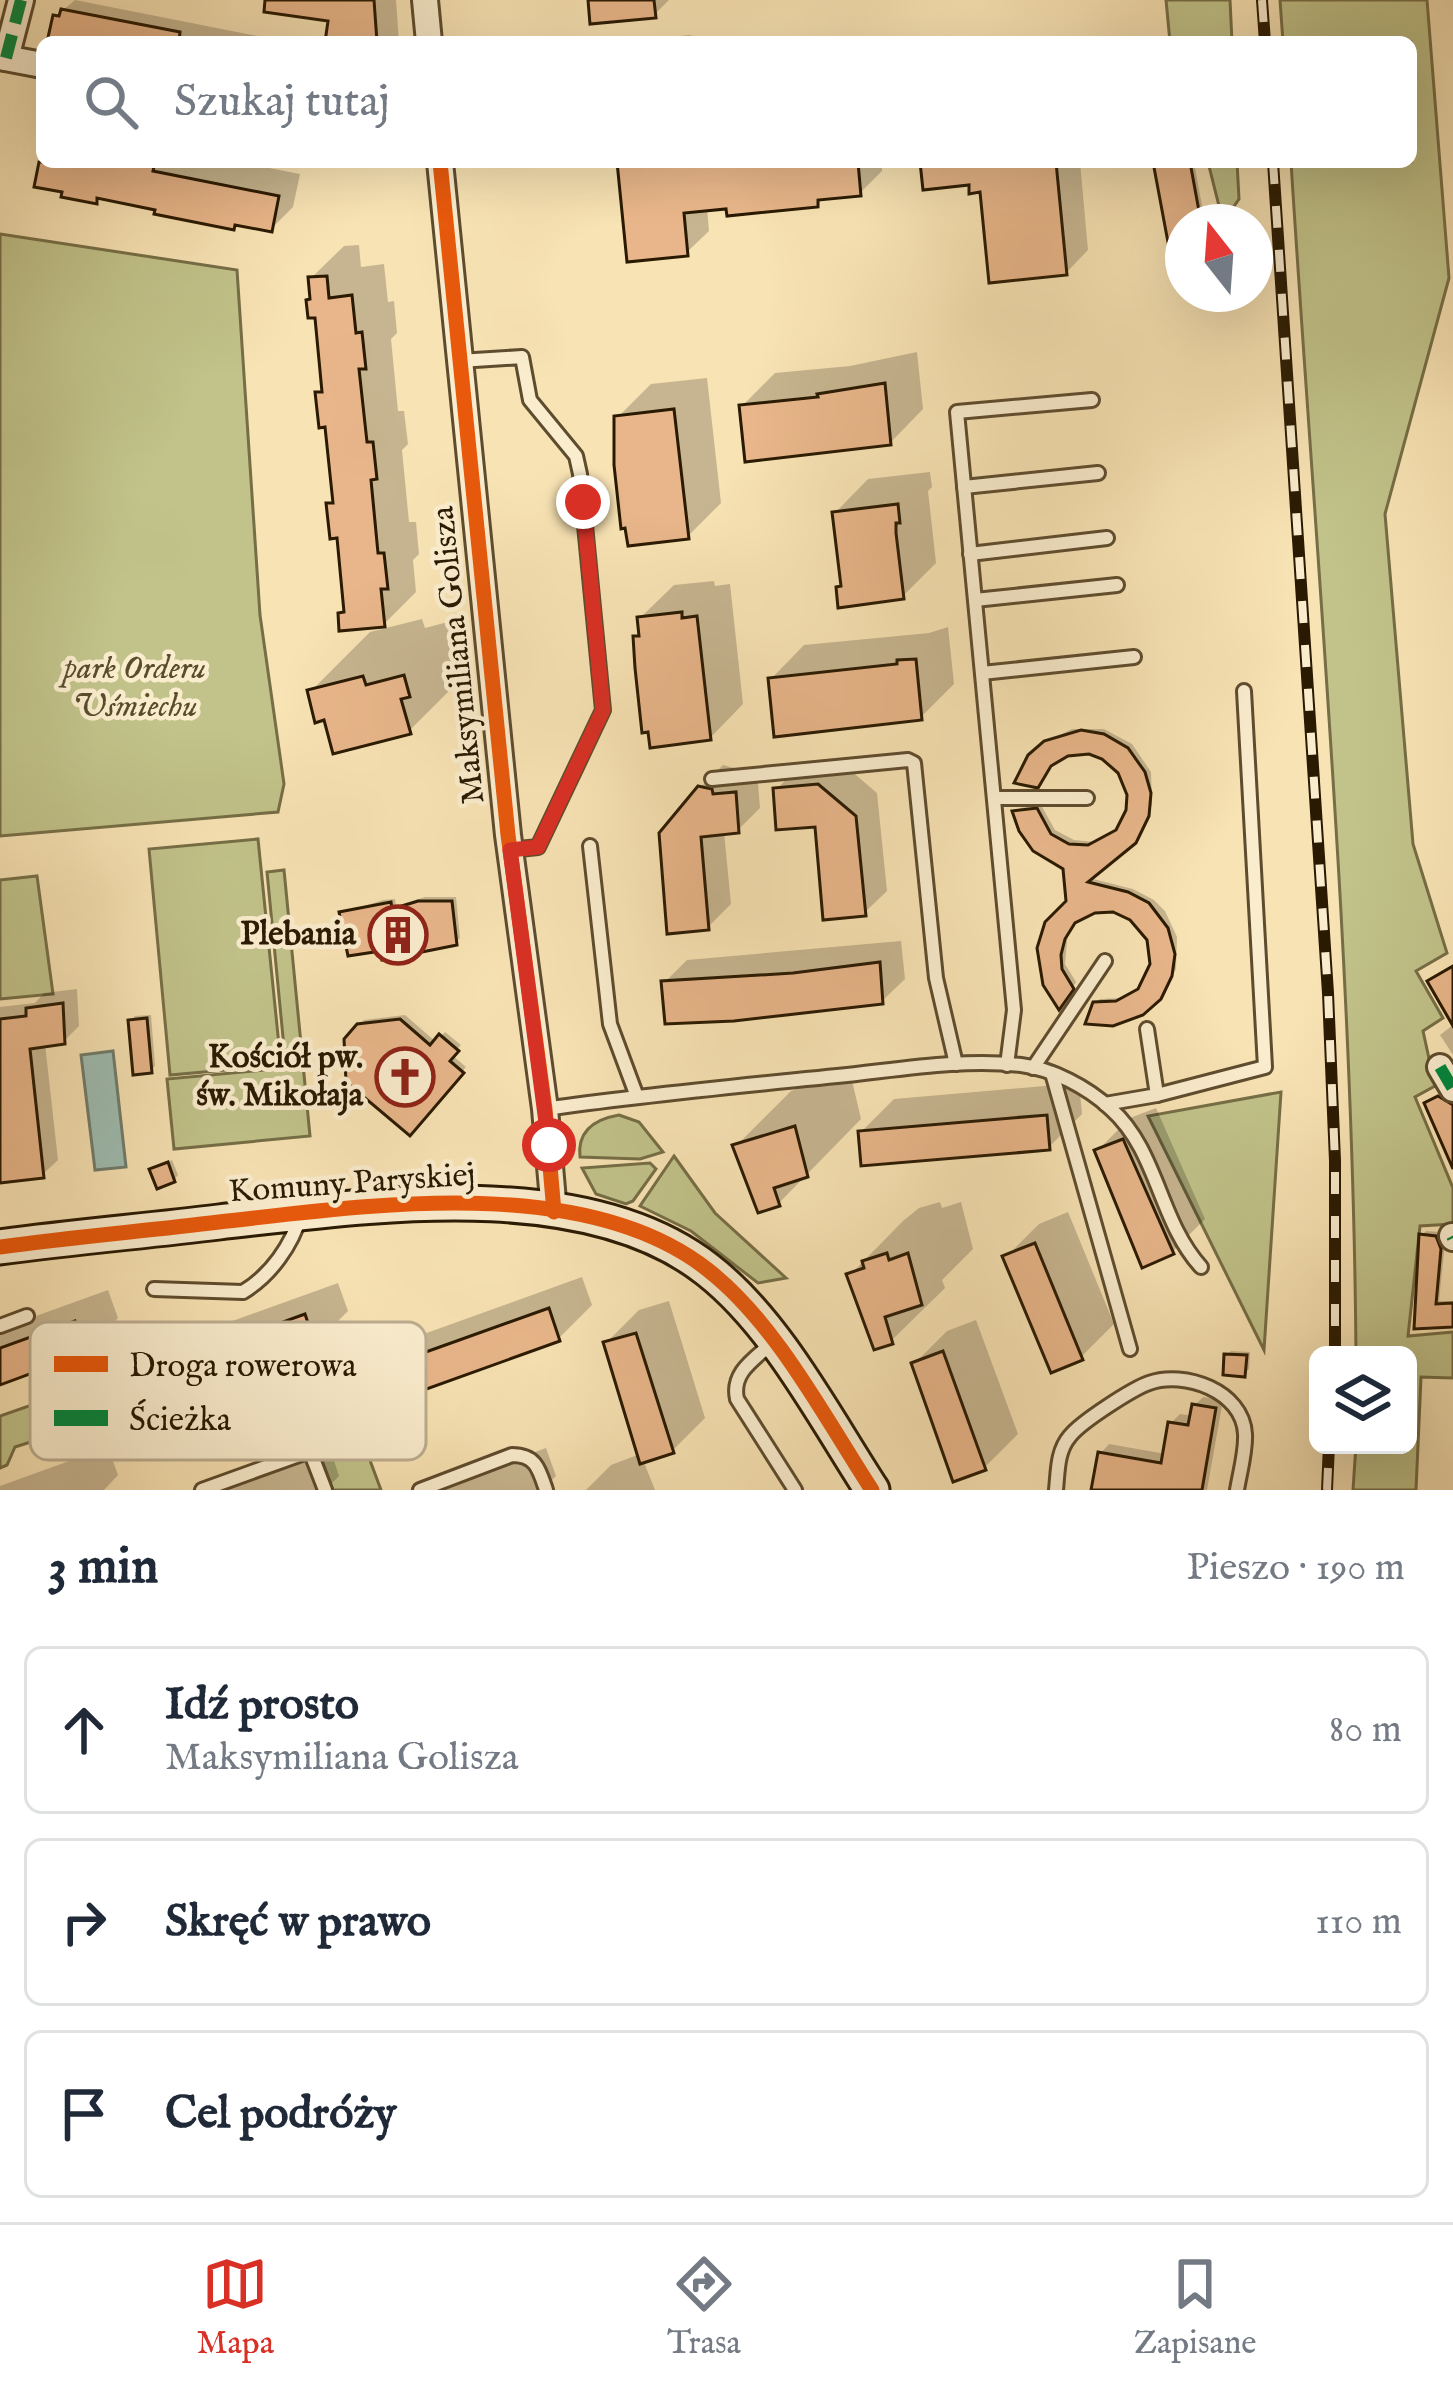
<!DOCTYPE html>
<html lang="pl">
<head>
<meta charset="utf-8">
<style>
	body { margin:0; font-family:"IM FELL English",serif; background:#f6f6f7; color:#1f2937 }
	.controls { position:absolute; right:36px; bottom:36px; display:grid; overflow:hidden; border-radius:18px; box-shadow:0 12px 48px #0002 }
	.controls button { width:108px; height:108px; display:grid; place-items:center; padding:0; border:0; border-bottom:3px solid #e0e1e3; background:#fff; color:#1f2937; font:60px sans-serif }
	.compass { position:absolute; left:1165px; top:204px; width:108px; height:108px; border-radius:50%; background:#fff; box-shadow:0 12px 48px #0002; rotate:343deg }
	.stop { position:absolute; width:36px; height:36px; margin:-27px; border:9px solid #d93025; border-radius:50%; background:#fff }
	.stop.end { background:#d93025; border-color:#fff; box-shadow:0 3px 12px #0008 }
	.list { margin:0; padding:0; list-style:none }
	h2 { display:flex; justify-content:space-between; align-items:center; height:156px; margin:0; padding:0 48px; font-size:51px }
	h2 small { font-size:39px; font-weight:400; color:#747a83 }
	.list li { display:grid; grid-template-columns:78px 1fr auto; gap:36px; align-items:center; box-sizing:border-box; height:168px; margin:0 24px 24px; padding:0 24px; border:3px solid #e0e1e3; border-radius:18px }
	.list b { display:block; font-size:45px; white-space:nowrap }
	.list p { margin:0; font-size:39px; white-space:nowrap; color:#747a83 }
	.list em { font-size:39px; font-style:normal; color:#747a83 }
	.icon { flex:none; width:66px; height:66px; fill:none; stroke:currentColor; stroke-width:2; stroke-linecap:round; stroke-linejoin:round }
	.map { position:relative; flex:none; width:1453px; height:1490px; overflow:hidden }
	.search { position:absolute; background:#fff; box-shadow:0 12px 48px #0002; left:36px; right:36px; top:36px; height:132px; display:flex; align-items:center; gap:30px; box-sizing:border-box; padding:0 42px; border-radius:18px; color:#747a83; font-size:45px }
	.sheet { height:732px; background:#fff }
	nav { display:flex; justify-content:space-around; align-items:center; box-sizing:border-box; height:168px; border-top:3px solid #e0e1e3; background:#fff; font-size:33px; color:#747a83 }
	nav a { display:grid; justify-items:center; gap:6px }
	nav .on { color:#d93025 }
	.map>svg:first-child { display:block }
</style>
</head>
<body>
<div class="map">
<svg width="1453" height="1490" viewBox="0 0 1453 1490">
	<rect width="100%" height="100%" fill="#f8e3b4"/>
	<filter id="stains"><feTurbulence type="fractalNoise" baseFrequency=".00167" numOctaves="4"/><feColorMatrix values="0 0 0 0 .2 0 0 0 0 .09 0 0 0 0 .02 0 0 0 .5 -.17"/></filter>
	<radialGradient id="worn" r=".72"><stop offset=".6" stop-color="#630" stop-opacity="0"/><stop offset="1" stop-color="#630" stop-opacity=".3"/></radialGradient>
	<g fill="#c1c38a" stroke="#766e46" stroke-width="3">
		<path d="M1166,0h64l2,42h-62z"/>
		<path d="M1280,0h147l22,278 -64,236 28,330 34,109 -31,18 27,47 -20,13 12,55 -20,11 38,91v36l-33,2 -12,110 45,-4v46l-32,-1 -5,113h-63l3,-45h52v-90h-52c-3,-398 -40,-796 -65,-1193h120v-120h-128z"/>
		<path d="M1208,162h29l2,37 -16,23z"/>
		<path d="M0,234l237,36 23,345 24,169 -6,28 -278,24z"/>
		<path d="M258,839l23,226 -111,10 -21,-226z"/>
		<path d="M284,870l26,266 -136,13 -7,-70 119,-11 -19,-196z"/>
		<path d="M37,876l16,118 -53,5v-119z"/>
		<path d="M1281,1092l-17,258 -116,-234z"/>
		<path d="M619,1115l20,7 24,30 -23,7 -60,-2c-3,-27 16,-38 39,-42z"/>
		<path d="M674,1156l41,57 71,65 -28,5 -67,-52 -51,-25z"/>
		<path d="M650,1163l6,6 -23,32 -7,3 -30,-10 -14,-26z"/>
		<path d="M360,1379l29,67 -21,9 13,35h-48l-18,-48z"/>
		<path d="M97,1382l-7,25 -23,9 -3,-7 -30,11 6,19 -25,8 -8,18 -7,3v-52z"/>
	</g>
	<path fill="#9ebdb2" stroke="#707c6c" stroke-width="3" d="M113,1051l13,116 -31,3 -14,-115z"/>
	<g fill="#0003">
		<path d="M75,0l193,38v4h-205l-8,-25z"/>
		<path d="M288,0h108l3,42h-71l4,-24z"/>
		<path d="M591,0h78l-15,15z"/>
		<path d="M691,35v7h-59l2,-2z"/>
		<path d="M42,162h196l62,12 -7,33 -22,22 -171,-33 -4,4 -58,-15z"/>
		<path d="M620,162h262v9l-22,22 -35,3 -8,9 -110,2 2,24 -23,22z"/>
		<path d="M923,162h157l8,88 -22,23 -83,-84z"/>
		<path d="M1156,162h38l11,60h-22v26z"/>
		<path d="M359,245l2,22 23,-3 4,38 6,-1 3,32 -6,6 7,72h6l4,33 -6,6 7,72h7l3,32 -6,6 3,32 -32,32 -43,-10 6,-6 -8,-73 -9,-31 5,-6 -7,-74 -10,-31 6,-6 -13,-109 33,-32z"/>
		<path d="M917,352l6,57 -33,34 -148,-37 33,-33 75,-7z"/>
		<path d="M707,378l14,125 -33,33 -70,-119 33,-33z"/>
		<path d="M930,472l2,15 -4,4 8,72 -33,33 -64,-8 5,-5 -9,-70 33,-34z"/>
		<path d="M714,581l1,5 15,-2 13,120 -33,34 -74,-100 6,-6 -2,-14 34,-33z"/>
		<path d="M463,618l4,18 -7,7 8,29 -59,59 -83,-14 -15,-26 59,-59 52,-13 3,9z"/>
		<path d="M948,627l6,57 -33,33 -150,-38 33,-34 125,-12z"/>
		<path d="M1072,729h32l28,15 19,28 1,33 -25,44 -38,29 44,11 21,11 11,11 12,26 -1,32 -12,22 -22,22 -47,-10 5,-4 23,-1 20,-11 10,-23 -4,-25 -17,-21 -18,-9 -20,1 -18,10 -8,11 -3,33 11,18 -13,20 -17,-18 24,-82 -4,-35 -51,-55 5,-4 21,-3 14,25 19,10 21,2 21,-10 13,-21 -2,-29 -18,-23 -14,-6 -51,-10z"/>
		<path d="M842,763l35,30 10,98 -23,22 -46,-89 -42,-34 22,-23z"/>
		<path d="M723,765l11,3v5l23,-2 3,37 -22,22 -14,2 7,72 -23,23 -38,4 30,-143z"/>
		<path d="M425,897h31l4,41 -5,5 -72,5 -41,-35 41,-13 12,-1 1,7z"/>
		<path d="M901,941l4,38 -23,22 -218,-18 23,-23z"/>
		<path d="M77,989l2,37 -15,15 -19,3 13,116 -16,15 -42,5v-173l35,-4 9,-10z"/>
		<path d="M151,1015l4,51 -4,4 -20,-49 4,-5z"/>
		<path d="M405,1015l31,27 9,-10 16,13 -9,10 14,12 -56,65 -63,-92 17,-20z"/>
		<path d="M1453,1025v30l-13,-20z"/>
		<path d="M850,1072l11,47 -82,84 -43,-57 55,-55z"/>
		<path d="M1079,1083l3,31 -33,33 -188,-15 33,-33z"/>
		<path d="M1156,1108l49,111 -33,33 -75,-101 33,-33z"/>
		<path d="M172,1160l6,15 -4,5 -21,-10z"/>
		<path d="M940,1202l2,6 19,-6 12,47 -31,31 3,8 -54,53 -41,-66 53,-54 16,-13z"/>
		<path d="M1068,1212l46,112 -33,33 -75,-100 33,-33z"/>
		<path d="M1426,1231l14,1 5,11 -6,58h14v23l-36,2 5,-91z"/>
		<path d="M582,1277l10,28 -33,33 -185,35 33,-33z"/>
		<path d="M338,1283l10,28 -33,33 -185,35 33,-33z"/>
		<path d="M108,1290l10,28 -33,33 -85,31v-53z"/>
		<path d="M669,1301l36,117 -33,33 -29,9 12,30h-69l25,-25 29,-11 -34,-111 33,-33z"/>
		<path d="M976,1320l42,114 -34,34 -70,-104 33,-33z"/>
		<path d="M1231,1351l19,1 -1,17 -5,5 -17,-19z"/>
		<path d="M1203,1397l20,3 -16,90h-113l7,-37 8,-9 57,10 5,-31 9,-9 13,2 1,-10z"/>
		<path d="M108,1447l10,28 -14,15h-104v-4z"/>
		<path d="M330,1448l9,28 -14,14h-113z"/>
		<path d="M546,1448l10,28 -14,14h-112z"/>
	</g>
	<g fill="#e8b68a" stroke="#2a1a02" stroke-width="3">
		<path d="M265,0h109l3,42h-52l3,-21 -64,-9z"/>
		<path d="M588,0h66l2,18 -66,6z"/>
		<path d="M61,9l119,23 -1,10h-132l6,-27 6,1z"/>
		<path d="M39,162h89l26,5 -1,4 126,25 -7,36 -37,-7 -1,5 -80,-16 1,-4 -58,-12v6l-36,-7 1,-5 -28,-5z"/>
		<path d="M617,162h241l3,34 -43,4v7l-91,9 -1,-7 -42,4 4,43 -61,6z"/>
		<path d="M920,162h136l11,113 -78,8 -9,-91 -11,2v-9l-46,5z"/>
		<path d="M1153,162h37l11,60h-18v46l-10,1z"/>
		<path d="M327,276l2,22 23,-3 4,38 6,-1 4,37h-7l8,73h6l4,37 -6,1 7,73h6l4,36h-7l4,38 -46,4 -1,-18 6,-1 -7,-74 -7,1 -4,-36h7l-8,-76 -6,1 -4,-36h7l-7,-74h-7l-2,-18 4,-1 -2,-22z"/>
		<path d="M885,383l6,62 -146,17 -6,-57 79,-8 -1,-3z"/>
		<path d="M674,409l15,130 -61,7 -3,-18 -4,1 -7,-64v-49z"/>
		<path d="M898,504l2,19h-4v10l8,66 -66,9 -2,-21 5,-1 -9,-74z"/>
		<path d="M682,612v6l15,-2 14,124 -61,8 -2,-16 -6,1 -7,-65 -2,-32h6l-2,-19z"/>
		<path d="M916,659l6,61 -148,17 -6,-59 129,-14v-4z"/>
		<path d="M404,675l6,22 -9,2 10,35 -78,20 -9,-34 -9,3 -8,-33 56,-14 3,9z"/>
		<path d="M1081,730l23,4 24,14 17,24 6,21 -2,23 -13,27 -48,39 40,10 21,11 19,25 7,26 -3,22 -11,23 -18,16 -30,11 -28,-2 8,-22 23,-1 22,-12 12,-25 -3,-24 -17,-20 -17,-8 -18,1 -20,10 -10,16 -4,16 1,14 12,20 -15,21 -16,-25 -6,-37 8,-26 21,-21 -3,-32 -30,-18 -14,-20 -7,-20 25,-3 14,26 18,10 19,1 28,-15 10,-20 1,-15 -9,-22 -16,-14 -13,-5 -21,2 -17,10 -13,22 -24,-5 14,-28 16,-14z"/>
		<path d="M818,784l38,32 10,100 -43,4 -8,-93 -39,3 -3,-42z"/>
		<path d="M698,786l14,3 1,5 23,-2 3,41 -38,4 8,93 -42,4 -8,-101z"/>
		<path d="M418,901h34l5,44 -75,15 -1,-9 -33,5 -9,-44 52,-10 1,7z"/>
		<path d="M880,962l3,42 -149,17 -69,3 -4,-43 132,-8z"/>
		<path d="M1453,966v60l-26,-45z"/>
		<path d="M63,1003l2,41 -35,5 14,129 -44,5v-164l26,-3v-8z"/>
		<path d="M147,1018l5,55 -19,2 -5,-55z"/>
		<path d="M400,1019l30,26 9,-11 20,17 -9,10 14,12 -54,63 -64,-54 -2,-43 13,-15z"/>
		<path d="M1438,1096l15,9v64l-29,-66z"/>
		<path d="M1047,1115l3,35 -189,16 -3,-35z"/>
		<path d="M795,1126l13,51 -34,11 6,18 -22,7 -26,-68z"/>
		<path d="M1123,1139l51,115 -32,14 -48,-118z"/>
		<path d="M168,1162l7,20 -18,7 -8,-20z"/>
		<path d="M1419,1234l17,2 5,13 -5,55 17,-1v24l-39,2z"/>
		<path d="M1035,1243l48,117 -32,13 -49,-117z"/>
		<path d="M887,1253l2,7 19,-7 14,52 -37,12 8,27 -19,6 -28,-76 18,-6 -2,-7z"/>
		<path d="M549,1308l11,33 -178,64 -12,-33z"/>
		<path d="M305,1314l11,33 -178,64 -12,-32z"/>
		<path d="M75,1321l11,32 -86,32v-37z"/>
		<path d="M636,1333l38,120 -34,11 -37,-122z"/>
		<path d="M943,1351l43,119 -33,12 -42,-119z"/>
		<path d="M1224,1354l23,1 -2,22 -22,-2z"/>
		<path d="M1192,1404l24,4 -14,82h-111l7,-38 63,11 7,-41 20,3z"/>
	</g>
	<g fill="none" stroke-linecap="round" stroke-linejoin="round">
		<g stroke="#5e4c2e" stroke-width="18">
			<g id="lane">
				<path d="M459,361l63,-4 8,43 46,56 4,18 23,236 -65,137 -28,3"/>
				<path d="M964,487l134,-14"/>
				<path d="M970,554l137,-16"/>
				<path d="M975,600l142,-15"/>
				<path d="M982,673l152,-16"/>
				<path d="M712,779l196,-19 6,3 22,215 20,86"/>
				<path d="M994,798h93"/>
				<path d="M590,846l20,178 26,70"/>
				<path d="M1007,1065l7,-55 -57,-598 135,-12"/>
				<path d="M1033,1068l72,-107"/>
				<path d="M1052,1073l78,276"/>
				<path d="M1157,1095l108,-28 -21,-376"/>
				<path d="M1105,1104l52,-9 -10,-66"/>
				<path d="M545,1109c97,-14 194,-23 292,-33 60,-6 124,-18 184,-11 32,4 66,22 90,44 47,42 48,112 90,158"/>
				<path d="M154,1289l89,3c28,-17 49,-47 58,-78"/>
				<path d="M0,1326l27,-10"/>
				<path d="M772,1343c-17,16 -41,29 -35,56l58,91"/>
				<path d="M202,1490l108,-39 15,39"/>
				<path d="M420,1490l92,-35c24,0 27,14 34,35"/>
				<path d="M1056,1490c2,-19 1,-39 14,-54 11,-14 62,-47 79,-53 35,-13 94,8 96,51 1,17 -5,38 -8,56"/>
			</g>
		</g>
		<g stroke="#5e4c2e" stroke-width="30">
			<g id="street">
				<path d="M425,0l4,42"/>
				<path d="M0,57l42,8"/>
				<path d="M6,58l15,-58"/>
				<path d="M440,162l68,673 37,274 9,103"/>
				<path d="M1440,1067l13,22"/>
				<path d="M1452,1236l1,2"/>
			</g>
		</g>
		<g stroke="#2a1a02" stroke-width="39">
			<path id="secondary" d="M0,1247c73,-10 146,-16 219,-25 146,-16 365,-50 489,48 68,53 117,148 164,220"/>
		</g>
		<use href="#lane" stroke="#faedce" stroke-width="12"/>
		<use href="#street" stroke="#faedce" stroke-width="24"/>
		<use href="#secondary" stroke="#faedce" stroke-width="33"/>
		<g stroke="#2a1a02" stroke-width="12">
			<g id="rail">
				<path d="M1262,0l3,42"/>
				<path d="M1273,162l55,831 7,168v194"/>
				<path d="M1327,1490l2,-45"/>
			</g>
		</g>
		<use href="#rail" stroke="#faedce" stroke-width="8" stroke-dasharray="22" stroke-linecap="butt"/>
		<g stroke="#00873e" stroke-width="12" stroke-dasharray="24 12" stroke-linecap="butt">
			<path d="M6,58l15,-58"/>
			<path d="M1440,1067l13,22"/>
			<path d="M1452,1236l1,2"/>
		</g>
		<g stroke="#faedce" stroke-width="22">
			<g id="cycleway">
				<path d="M440,162l68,673 37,274 9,103"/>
				<path d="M0,1247c73,-10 146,-16 219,-25 146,-16 365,-50 489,48 68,53 117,148 164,220"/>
			</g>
		</g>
		<use href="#cycleway" stroke="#e8590c" stroke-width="15"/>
	</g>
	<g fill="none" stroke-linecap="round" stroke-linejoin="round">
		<path stroke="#d93025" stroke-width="15" d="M549,1145l-39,-295 28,-3 65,-137 -20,-208"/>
	</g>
	<defs>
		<g id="building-ring" transform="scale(3)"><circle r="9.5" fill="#faedce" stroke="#8f2418" stroke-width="1.5"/><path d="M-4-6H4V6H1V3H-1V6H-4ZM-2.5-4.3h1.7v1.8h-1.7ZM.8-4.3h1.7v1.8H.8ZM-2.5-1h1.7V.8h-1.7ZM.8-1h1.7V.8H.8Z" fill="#8f2418"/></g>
		<g id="church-ring" transform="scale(3)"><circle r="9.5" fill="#faedce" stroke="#8f2418" stroke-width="1.5"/><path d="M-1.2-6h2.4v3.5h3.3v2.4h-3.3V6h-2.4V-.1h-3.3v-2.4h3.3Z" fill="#8f2418"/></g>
	</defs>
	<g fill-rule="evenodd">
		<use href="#building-ring" x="398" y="935"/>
		<use href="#church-ring" x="405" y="1077"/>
	</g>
	<g text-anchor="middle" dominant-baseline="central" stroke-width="9" stroke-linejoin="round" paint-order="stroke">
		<g font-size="33" fill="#2a1a02" stroke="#faedce">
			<text transform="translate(459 655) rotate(-96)">Maksymiliana Golisza</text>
			<text transform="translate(352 1184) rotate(-4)">Komuny Paryskiej</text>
		</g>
		<g font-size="33" font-style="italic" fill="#574d2b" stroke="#faedce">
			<text x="135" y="669">park Orderu<tspan x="135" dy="38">Uśmiechu</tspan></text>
		</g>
		<g font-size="33" font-weight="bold" fill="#2a1a02" stroke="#faedce" text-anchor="end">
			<text x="356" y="935">Plebania</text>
			<text x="363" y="1058">Kościół pw.<tspan x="363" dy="38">św. Mikołaja</tspan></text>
		</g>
	</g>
	<rect x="30" y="1322" width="396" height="138" rx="18" fill="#faedce" stroke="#bcae91" stroke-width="3"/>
	<rect x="54" y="1356" width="54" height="16" fill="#e8590c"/>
	<rect x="54" y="1410" width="54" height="16" fill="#00873e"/>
	<g font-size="33" fill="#2a1a02">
		<text x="129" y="1376">Droga rowerowa</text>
		<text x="129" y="1430">Ścieżka</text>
	</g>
	<rect width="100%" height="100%" filter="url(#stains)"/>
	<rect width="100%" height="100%" fill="url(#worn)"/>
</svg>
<div class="controls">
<button><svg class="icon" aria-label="layers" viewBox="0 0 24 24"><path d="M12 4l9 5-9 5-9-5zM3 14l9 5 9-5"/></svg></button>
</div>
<svg class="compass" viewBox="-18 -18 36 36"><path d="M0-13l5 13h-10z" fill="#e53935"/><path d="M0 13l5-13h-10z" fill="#747a83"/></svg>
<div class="stop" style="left:549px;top:1145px"></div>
<div class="stop end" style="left:583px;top:502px"></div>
<div class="search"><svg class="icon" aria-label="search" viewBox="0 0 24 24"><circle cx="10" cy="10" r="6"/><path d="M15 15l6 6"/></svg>Szukaj tutaj</div>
</div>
<section class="sheet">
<h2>3 min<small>Pieszo · 190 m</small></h2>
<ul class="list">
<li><svg class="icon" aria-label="ahead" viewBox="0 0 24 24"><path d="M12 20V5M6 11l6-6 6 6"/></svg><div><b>Idź prosto</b><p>Maksymiliana Golisza</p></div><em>80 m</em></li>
<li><svg class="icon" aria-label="right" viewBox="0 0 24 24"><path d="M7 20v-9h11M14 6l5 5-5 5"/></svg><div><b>Skręć w prawo</b></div><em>110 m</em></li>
<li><svg class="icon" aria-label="arrive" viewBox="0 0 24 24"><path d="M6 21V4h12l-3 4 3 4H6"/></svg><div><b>Cel podróży</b></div></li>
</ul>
</section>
<nav>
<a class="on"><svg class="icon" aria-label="map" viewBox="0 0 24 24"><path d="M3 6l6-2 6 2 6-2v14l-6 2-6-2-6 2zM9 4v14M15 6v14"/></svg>Mapa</a>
<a><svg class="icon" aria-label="directions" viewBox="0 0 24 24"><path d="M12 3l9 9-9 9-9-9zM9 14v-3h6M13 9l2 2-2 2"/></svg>Trasa</a>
<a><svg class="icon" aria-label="saved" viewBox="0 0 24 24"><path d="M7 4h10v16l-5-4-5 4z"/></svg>Zapisane</a>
</nav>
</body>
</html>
